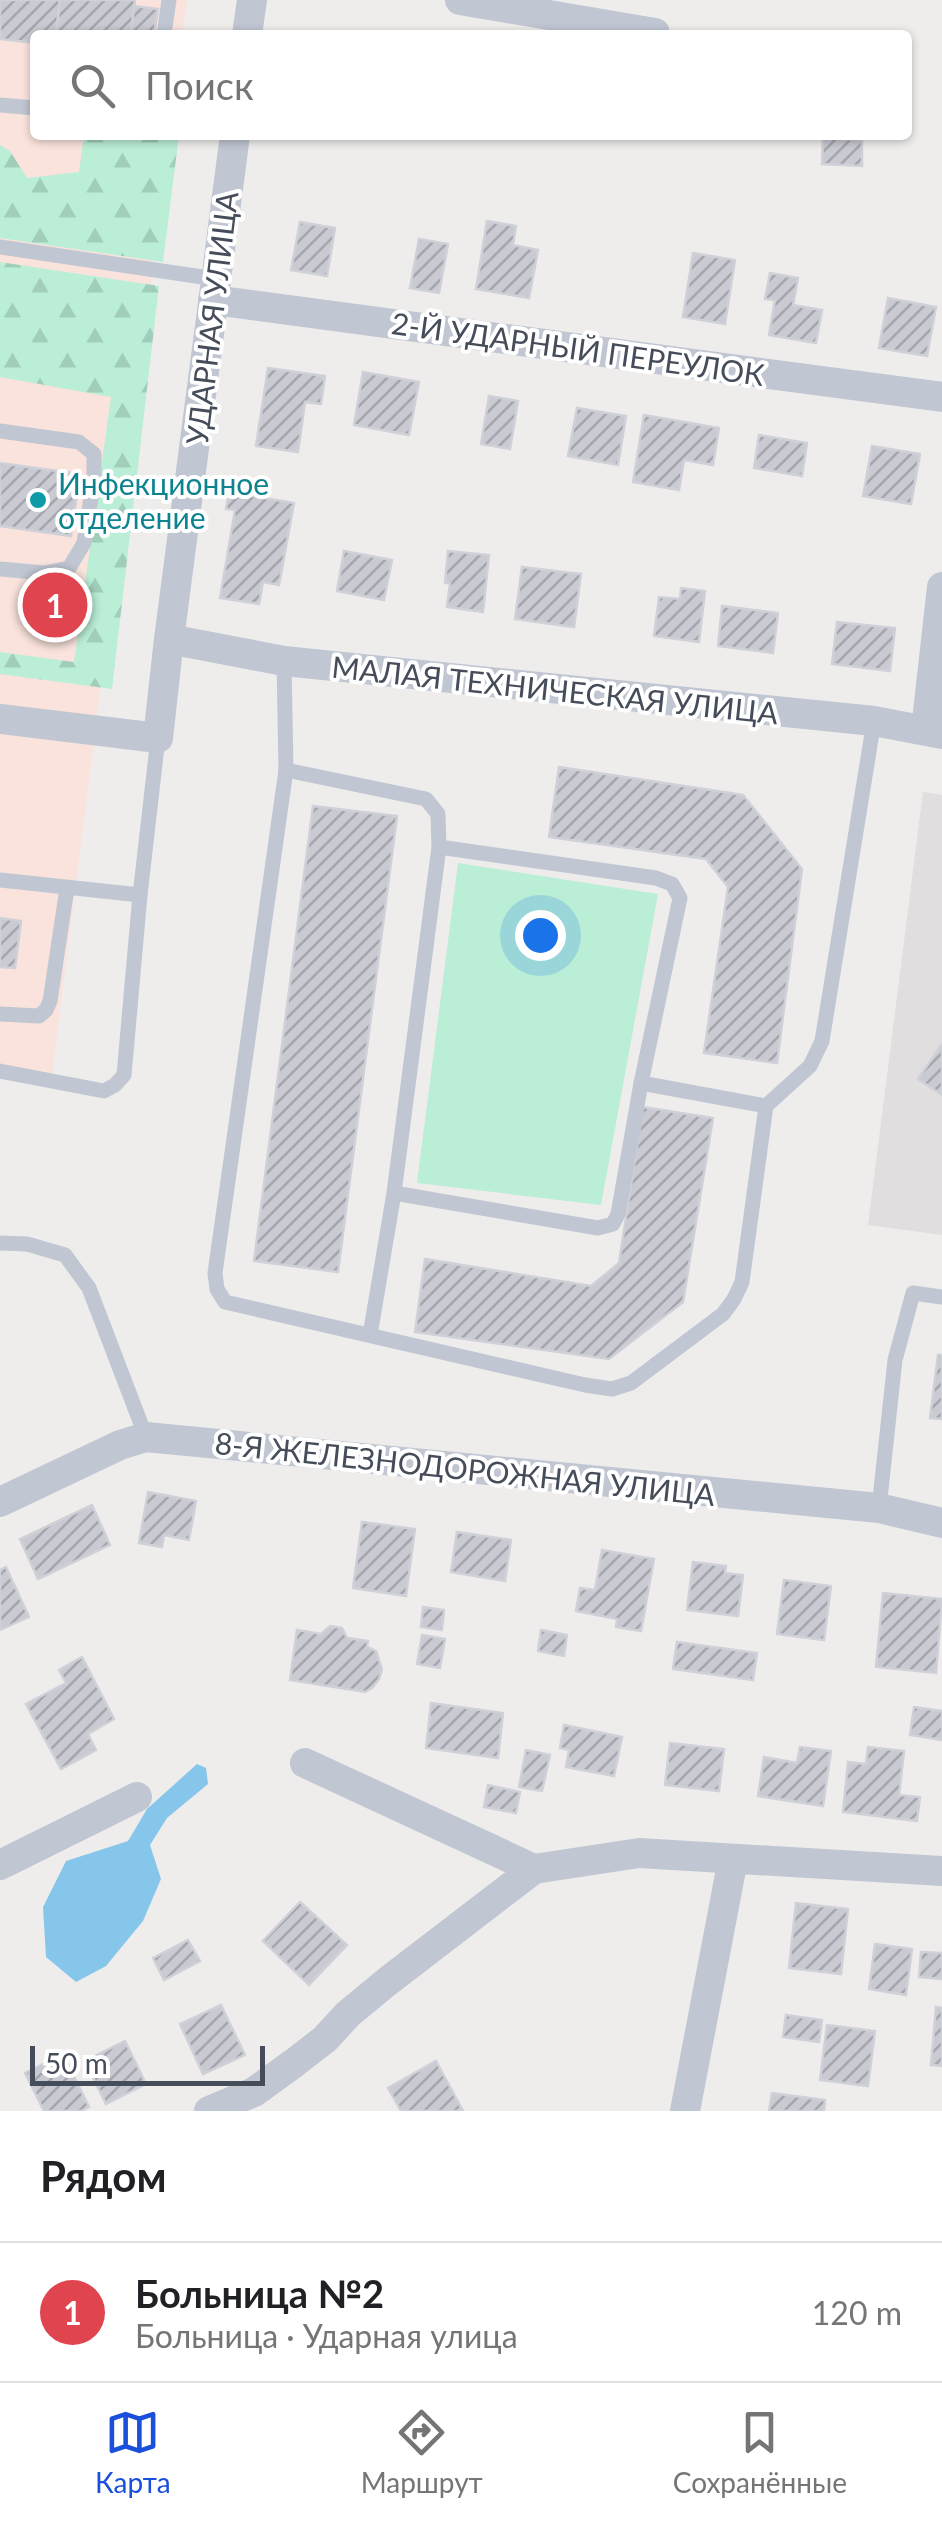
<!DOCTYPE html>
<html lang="ru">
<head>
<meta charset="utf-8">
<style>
	body { margin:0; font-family:Lato,sans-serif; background:#f6f6f6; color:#202124 }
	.scale { position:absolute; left:30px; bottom:25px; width:235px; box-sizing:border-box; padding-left:10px; border:5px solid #454d5a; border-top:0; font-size:28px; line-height:35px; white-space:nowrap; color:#454d5a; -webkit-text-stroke:8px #fff; paint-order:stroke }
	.you { position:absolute; left:540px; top:935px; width:35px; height:35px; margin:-25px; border:8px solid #fff; border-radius:50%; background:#1a73e8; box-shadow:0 0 0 15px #1a73e833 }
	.badge { display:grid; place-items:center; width:65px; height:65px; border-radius:50%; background:#1a4fdc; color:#fff; font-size:32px; font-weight:700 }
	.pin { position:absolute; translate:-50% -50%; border:5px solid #fff; box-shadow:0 2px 10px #0006 }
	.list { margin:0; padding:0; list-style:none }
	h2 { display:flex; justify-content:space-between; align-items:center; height:130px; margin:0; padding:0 40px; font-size:42px }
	h2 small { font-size:32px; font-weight:400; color:#757577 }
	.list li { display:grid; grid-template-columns:65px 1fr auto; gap:30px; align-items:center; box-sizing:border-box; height:140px; padding:0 40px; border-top:2px solid #e0e0e0 }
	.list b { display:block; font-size:38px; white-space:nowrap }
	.list p { margin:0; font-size:32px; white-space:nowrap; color:#757577 }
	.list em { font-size:32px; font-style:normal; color:#757577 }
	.icon { flex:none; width:55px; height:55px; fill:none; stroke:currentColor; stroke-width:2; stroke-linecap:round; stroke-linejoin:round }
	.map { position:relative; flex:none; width:942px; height:2111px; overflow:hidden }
	.search { position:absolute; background:#fff; box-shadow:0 2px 8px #0004; left:30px; right:30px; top:30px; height:110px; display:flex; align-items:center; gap:25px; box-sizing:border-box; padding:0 35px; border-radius:10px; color:#757577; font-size:38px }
	.sheet { height:270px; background:#fff }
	nav { display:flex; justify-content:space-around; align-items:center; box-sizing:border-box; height:140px; border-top:2px solid #e0e0e0; background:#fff; font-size:28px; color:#757577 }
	nav a { display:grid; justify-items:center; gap:5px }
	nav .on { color:#1a4fdc }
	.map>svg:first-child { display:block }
</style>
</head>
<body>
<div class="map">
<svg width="942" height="2111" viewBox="0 0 942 2111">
	<defs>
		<pattern id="forest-firs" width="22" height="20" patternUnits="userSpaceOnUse" patternTransform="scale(2.5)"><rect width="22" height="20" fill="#baeed6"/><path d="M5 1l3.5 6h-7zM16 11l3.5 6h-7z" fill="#a1ceba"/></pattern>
		<pattern id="building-hatch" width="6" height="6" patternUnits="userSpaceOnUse" patternTransform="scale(2.5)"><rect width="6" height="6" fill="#c9cad2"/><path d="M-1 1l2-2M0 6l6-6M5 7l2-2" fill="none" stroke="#a5a6ad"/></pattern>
	</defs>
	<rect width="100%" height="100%" fill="#efedec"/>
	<path fill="#e0dede" d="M923,792l19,3v440l-74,-10z"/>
	<path fill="#fae3dc" d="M0,0h187l-5,35h-147v100h135l-119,947 -51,-7z"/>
	<path fill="#baeed6" d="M458,863l200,31 -57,311 -184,-22z"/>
	<g fill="url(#forest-firs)">
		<path d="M84,135h31l39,5 2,-5h23l-16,127 -163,-24v-93l10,6 17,27 52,-6z"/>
		<path d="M0,262l159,24 -47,403 -112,-15v-22l74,10 37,-265 -111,-20z"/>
	</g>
	<path fill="#87c6eb" d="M197,1764l9,4 2,16 -41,34 -17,27 11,34 -18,42 -37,45 -30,16 -30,-25 -3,-50 23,-46 62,-20 19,-32z"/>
	<g fill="url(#building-hatch)" stroke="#d0d1d8" stroke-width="2.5">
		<path d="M0,0h60l-4,35h-21v8l-35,-4z"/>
		<path d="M60,0h75l-4,35h-75z"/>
		<path d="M134,6l24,3 -4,26h-23z"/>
		<path d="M823,138l39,2v26l-40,-2z"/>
		<path d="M487,221l29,5 -3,19 25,5 -9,48 -53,-9z"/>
		<path d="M300,222l35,6 -8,48 -36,-6z"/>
		<path d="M419,239l29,5 -9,49 -29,-5z"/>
		<path d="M693,253l42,7 -10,64 -42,-7z"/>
		<path d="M770,273l28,5 -5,27 29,5 -6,33 -47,-8 6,-35 -10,-1z"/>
		<path d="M888,298l48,9 -9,49 -48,-8z"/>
		<path d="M268,368l57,8 -4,28 -16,-2 -7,50 -42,-6z"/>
		<path d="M363,372l56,10 -10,53 -55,-10z"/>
		<path d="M489,396l29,5 -8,48 -29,-5z"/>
		<path d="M577,408l49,8 -8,49 -50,-9z"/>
		<path d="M644,415l75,13 -6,37 -29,-5 -5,30 -46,-8z"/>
		<path d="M759,435l48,8 -5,33 -48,-8z"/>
		<path d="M872,446l48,8 -9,50 -48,-8z"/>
		<path d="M0,463l80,11 -9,62 -71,-10z"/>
		<path d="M230,487l23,4 -1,5 42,7 -15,82 -16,-3 -4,22 -39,-6 15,-88 -9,-1z"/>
		<path d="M344,551l48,9 -8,40 -47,-9z"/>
		<path d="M448,551l41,4 -6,57 -36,-5 3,-24h-5z"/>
		<path d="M522,567l59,7 -7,53 -59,-8z"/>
		<path d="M681,588l24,3 -6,51 -45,-6 5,-39 21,2z"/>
		<path d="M722,606l56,7 -5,40 -55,-7z"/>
		<path d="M837,622l58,6 -5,43 -58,-7z"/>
		<path d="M559,767l184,28 59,74 -25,194 -73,-10 24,-166 -22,-28 -157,-22z"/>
		<path d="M313,806l84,10 -59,456 -84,-11z"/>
		<path d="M0,918l21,3 -6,47 -15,-1z"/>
		<path d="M942,1044v51l-24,-16z"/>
		<path d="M643,1107l70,11 -30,184 -74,57 -194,-27 10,-73 166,27 28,-23z"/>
		<path d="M938,1355h4v64l-12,-1z"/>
		<path d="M148,1492l48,9 -7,39 -25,-5 -2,12 -23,-4z"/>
		<path d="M92,1505l18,40 -72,34 -18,-40z"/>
		<path d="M362,1522l53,7 -9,67 -53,-8z"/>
		<path d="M457,1532l54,8 -6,41 -54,-9z"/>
		<path d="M602,1550l52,9 -13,72 -25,-4 1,-8 -41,-8 4,-23 15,2z"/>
		<path d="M693,1562l33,4 -1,7 18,2 -5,41 -51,-6z"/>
		<path d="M6,1567l23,50 -29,13v-60z"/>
		<path d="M784,1580l47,6 -7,54 -47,-6z"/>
		<path d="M883,1593l59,6 -6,74 -60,-6z"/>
		<path d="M423,1607l21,3 -2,20 -21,-3z"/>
		<path d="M330,1626l12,2 5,10 21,3 -1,6 9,4 6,18 -3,10 -6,8 -8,5 -75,-12 7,-50 24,4z"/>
		<path d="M541,1630l26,5 -3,21 -26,-5z"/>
		<path d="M422,1635l23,4 -5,29 -23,-4z"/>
		<path d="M677,1642l80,11 -4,27 -80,-11z"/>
		<path d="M82,1657l32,62 -26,15 8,16 -35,19 -35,-65 40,-21 -7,-13z"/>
		<path d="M431,1703l72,10 -5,45 -72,-10z"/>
		<path d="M914,1707l28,4v29l-32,-5z"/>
		<path d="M564,1725l58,12 -8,39 -48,-9 3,-17 -9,-2z"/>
		<path d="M670,1743l54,6 -5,42 -54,-6z"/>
		<path d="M800,1747l31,4 -8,55 -65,-10 6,-39 33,6z"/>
		<path d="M868,1747l36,4 -5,44 21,2 -3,24 -74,-9 5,-50 18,2z"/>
		<path d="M526,1750l24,5 -8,36 -23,-4z"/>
		<path d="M488,1785l32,7 -4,21 -32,-6z"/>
		<path d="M300,1902l47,43 -38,40 -46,-44z"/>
		<path d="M796,1903l52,6 -7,65 -52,-6z"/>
		<path d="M188,1940l12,21 -36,19 -11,-22z"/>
		<path d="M875,1944l37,5 -6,46 -37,-6z"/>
		<path d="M921,1952l21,1v26l-23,-2z"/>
		<path d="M221,2005l24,50 -42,19 -23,-50z"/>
		<path d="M936,2007l6,1v58l-11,-1z"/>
		<path d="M786,2015l36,5 -3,22 -36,-5z"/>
		<path d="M827,2025l48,6 -7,55 -48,-6z"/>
		<path d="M125,2041l21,43 -40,20 -21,-43z"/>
		<path d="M63,2054l26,53 -8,4h-37l-19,-38z"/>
		<path d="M436,2061l27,50h-62l-13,-23z"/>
		<path d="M772,2093l53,7 -1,11h-55z"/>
	</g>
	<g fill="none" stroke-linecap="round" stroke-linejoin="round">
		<g stroke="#c0c6d2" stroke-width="15">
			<path d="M164,35l5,-35"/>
			<path d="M0,105l35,3"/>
			<path d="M0,247l216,32"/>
			<path d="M0,431l79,11 15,12v25l-10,64 -15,25 -24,5 -45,-4"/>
			<path d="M284,661l2,109 -71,503 2,16 8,13 360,83 27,4 19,-6 92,-69 11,-15 8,-17 24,-176 -125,-23"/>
			<path d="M286,770l140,29 12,15 1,33 -45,346 -24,142"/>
			<path d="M0,880l140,15"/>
			<path d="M0,1014l39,2 7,-6 4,-9 17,-113"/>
			<path d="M0,1071l104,20 11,-6 9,-10 16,-180 18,-157"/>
			<path d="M766,1106l44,-40 12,-25 52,-320"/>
			<path d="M394,1193l204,35 15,-4 5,-10 23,-131 39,-185 -8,-14 -16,-6 -217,-31"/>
			<path d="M0,1243l27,1 38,11 24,33 57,149"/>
			<path d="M879,1508l16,-148 18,-67 29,4"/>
		</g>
		<g stroke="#c0c6d2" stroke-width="30">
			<path d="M460,0l195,33"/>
			<path d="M247,35l5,-35"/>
			<path d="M213,300l729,97"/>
			<path d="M169,639l115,22 590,60 68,13"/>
			<path d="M0,719l158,19 11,-99 66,-504"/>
			<path d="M926,730l16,-143"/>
			<path d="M0,1502l120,-57 26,-8 733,71 63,15"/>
			<path d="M305,1763l229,106"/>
			<path d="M0,1865l137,-68"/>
			<path d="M209,2111l45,-19 40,-29 31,-24 23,-25 40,-33 146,-112 105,-16 303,18"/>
			<path d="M685,2111l48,-252"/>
		</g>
	</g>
	<circle fill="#0f9aa8" stroke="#fff" stroke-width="4" cx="38" cy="500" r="10"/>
	<g text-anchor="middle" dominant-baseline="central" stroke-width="8" stroke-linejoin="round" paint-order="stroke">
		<g font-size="30" fill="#454d5a" stroke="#fff">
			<text transform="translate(211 318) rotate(-83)">УДАРНАЯ УЛИЦА</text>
			<text transform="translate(578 348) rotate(8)">2-Й УДАРНЫЙ ПЕРЕУЛОК</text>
			<text transform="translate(555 689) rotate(6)">МАЛАЯ ТЕХНИЧЕСКАЯ УЛИЦА</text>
			<text transform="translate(465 1468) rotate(6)">8-Я ЖЕЛЕЗНОДОРОЖНАЯ УЛИЦА</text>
		</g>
		<g font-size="30" fill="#0d838f" stroke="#fff" text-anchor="start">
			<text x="58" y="483">Инфекционное<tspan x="58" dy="34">отделение</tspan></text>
		</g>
	</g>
</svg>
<div class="scale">50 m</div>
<div class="you"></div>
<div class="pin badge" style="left:55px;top:605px;background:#e0444e">1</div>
<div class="search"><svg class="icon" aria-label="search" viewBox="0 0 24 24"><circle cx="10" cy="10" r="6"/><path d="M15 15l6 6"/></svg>Поиск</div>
</div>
<section class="sheet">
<h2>Рядом<small></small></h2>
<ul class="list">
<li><span class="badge" style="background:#e0444e">1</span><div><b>Больница №2</b><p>Больница · Ударная улица</p></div><em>120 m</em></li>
</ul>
</section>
<nav>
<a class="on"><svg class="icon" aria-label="map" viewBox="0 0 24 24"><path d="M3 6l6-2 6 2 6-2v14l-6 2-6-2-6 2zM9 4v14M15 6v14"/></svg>Карта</a>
<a><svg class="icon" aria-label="directions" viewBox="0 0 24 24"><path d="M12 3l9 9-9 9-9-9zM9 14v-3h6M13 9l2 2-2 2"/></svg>Маршрут</a>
<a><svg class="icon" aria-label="saved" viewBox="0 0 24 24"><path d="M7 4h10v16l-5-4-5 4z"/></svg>Сохранённые</a>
</nav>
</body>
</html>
